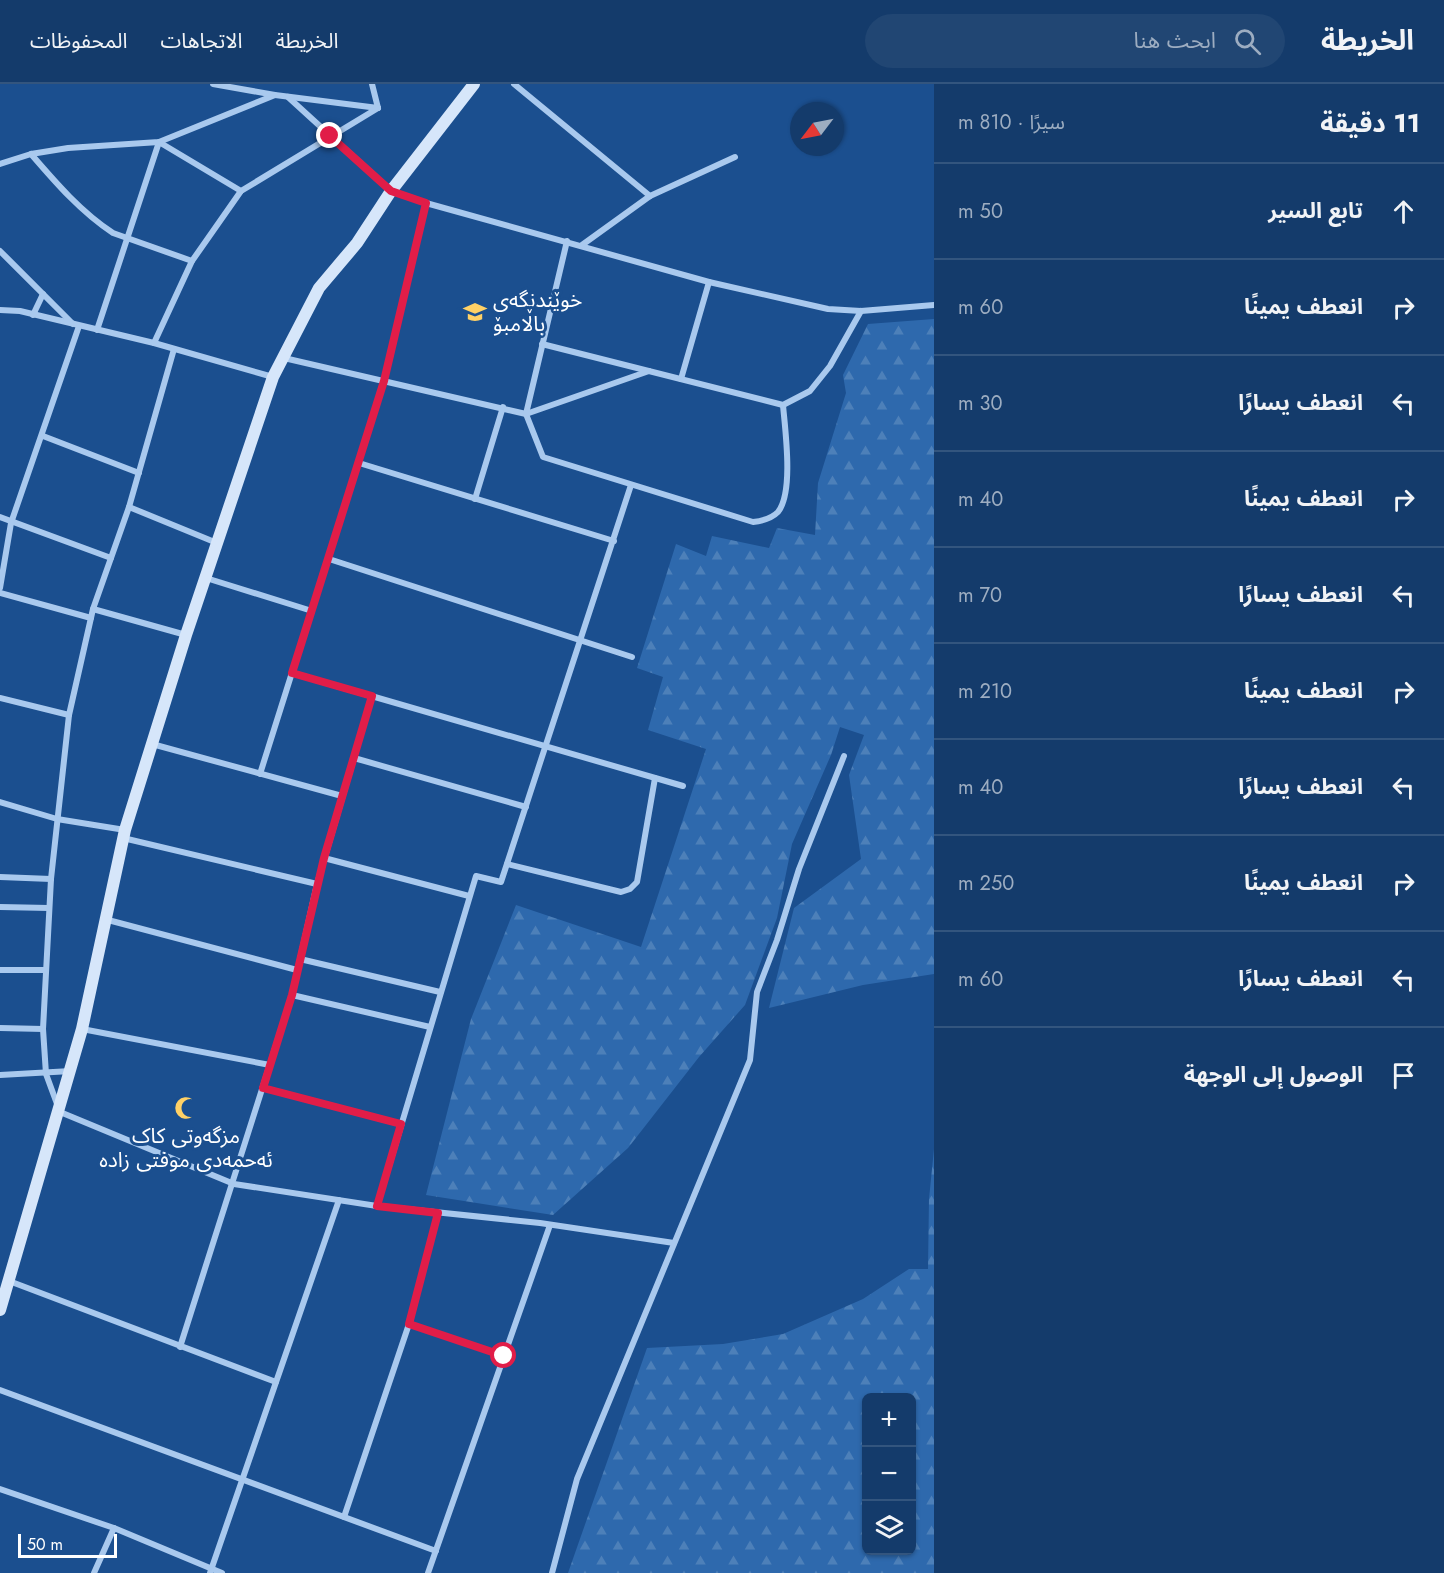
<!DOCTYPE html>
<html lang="ar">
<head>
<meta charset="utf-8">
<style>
	body { margin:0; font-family:Jost,"Noto Sans Arabic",sans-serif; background:#214673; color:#f1f3f6; direction:rtl }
	.controls { position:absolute; right:18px; bottom:18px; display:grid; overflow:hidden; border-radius:9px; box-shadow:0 2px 4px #0004 }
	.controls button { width:54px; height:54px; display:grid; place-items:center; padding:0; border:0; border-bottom:2px solid #33557e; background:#143b6b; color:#f1f3f6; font:30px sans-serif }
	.compass { position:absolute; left:790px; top:18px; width:54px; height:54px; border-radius:50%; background:#143b6b; box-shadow:0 2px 4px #0004; rotate:238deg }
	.scale { position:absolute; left:18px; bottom:15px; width:99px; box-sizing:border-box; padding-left:6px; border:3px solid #fff; border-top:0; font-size:16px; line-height:21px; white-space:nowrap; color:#fff; -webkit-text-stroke:4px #1b4f8f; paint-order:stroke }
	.stop { position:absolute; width:18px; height:18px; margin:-14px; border:4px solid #e11d48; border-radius:50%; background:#fff }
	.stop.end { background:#e11d48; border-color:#fff; box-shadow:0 2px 6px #0008 }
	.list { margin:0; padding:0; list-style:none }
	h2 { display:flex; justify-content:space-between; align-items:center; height:78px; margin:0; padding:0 24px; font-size:26px }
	h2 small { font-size:20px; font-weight:400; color:#9dadc1 }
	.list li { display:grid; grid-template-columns:39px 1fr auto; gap:18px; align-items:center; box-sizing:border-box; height:96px; padding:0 24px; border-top:2px solid #33557e }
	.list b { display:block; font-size:22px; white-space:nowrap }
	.list em { font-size:20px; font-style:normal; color:#9dadc1 }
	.icon { flex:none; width:33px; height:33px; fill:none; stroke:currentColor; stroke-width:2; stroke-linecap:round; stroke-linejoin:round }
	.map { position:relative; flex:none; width:934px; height:1489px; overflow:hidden; direction:ltr }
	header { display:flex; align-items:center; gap:36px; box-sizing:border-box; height:84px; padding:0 30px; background:#143b6b; border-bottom:2px solid #33557e }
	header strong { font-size:28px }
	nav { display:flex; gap:33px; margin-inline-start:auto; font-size:21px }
	.search { width:420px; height:54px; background:#214673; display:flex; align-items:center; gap:15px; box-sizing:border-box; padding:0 21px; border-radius:33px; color:#9dadc1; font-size:22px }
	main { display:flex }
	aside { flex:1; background:#143b6b }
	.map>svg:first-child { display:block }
</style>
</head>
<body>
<header>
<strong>الخريطة</strong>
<div class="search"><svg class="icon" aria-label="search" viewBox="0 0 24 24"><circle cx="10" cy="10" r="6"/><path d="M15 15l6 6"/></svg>ابحث هنا</div>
<nav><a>الخريطة</a><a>الاتجاهات</a><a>المحفوظات</a></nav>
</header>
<main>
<aside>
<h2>11 دقيقة<small>سيرًا · 810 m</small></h2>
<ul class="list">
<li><svg class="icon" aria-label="ahead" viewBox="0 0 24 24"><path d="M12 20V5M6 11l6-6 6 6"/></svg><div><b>تابع السير</b></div><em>50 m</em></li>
<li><svg class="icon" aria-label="right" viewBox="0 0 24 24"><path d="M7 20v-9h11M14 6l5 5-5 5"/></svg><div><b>انعطف يمينًا</b></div><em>60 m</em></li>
<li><svg class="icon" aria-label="left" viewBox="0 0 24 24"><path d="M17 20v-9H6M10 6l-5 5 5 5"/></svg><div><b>انعطف يسارًا</b></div><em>30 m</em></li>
<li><svg class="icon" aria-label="right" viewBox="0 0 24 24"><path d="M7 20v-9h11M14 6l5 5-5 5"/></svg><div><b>انعطف يمينًا</b></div><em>40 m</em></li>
<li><svg class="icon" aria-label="left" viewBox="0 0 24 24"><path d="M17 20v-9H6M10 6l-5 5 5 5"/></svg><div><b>انعطف يسارًا</b></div><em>70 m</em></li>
<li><svg class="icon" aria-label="right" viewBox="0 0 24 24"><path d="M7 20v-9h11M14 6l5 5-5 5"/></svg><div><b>انعطف يمينًا</b></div><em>210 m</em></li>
<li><svg class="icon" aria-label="left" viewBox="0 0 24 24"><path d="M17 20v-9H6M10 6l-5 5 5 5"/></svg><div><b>انعطف يسارًا</b></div><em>40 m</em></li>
<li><svg class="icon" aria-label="right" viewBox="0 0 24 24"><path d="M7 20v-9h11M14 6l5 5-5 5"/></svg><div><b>انعطف يمينًا</b></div><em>250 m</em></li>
<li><svg class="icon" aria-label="left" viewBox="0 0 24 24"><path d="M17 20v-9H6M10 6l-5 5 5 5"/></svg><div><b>انعطف يسارًا</b></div><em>60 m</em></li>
<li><svg class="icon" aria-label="arrive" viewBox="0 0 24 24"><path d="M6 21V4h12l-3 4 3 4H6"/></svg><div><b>الوصول إلى الوجهة</b></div></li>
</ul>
</aside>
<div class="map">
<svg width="934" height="1489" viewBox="0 0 934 1489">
	<defs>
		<pattern id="forest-firs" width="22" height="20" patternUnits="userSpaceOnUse" patternTransform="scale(1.5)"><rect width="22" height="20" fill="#2e69ad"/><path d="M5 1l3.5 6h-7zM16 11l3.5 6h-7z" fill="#4d80b9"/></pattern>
	</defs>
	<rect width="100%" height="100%" fill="#1b4f8f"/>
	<g fill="url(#forest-firs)" fill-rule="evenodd">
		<path d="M934,235v655l-71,11 -94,23 25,-100 67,-49 -12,-84 15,-40 -24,-8 -9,28 -39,89 -15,74 -32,87 -46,52 -71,91 -75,67 -127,-20 45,-176 45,-114 125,42 65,-198 -58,-19 15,-53 -26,-9 39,-124 30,12 6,-20 57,12 8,-20 38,7 3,-52 28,-90 -3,-18 25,-51z"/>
		<path d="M934,1065v424h-366l79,-225 76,-4 60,-10 80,-35 46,-30h19l1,-70zM866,1314h46v152h-46z"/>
	</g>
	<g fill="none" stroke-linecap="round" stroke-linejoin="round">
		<g stroke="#a9c9ee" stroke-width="6">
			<path d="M213,0l62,11 103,13"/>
			<path d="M372,0l6,24"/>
			<path d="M514,0l136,112"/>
			<path d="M288,13l103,94 35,12 283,79 119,27 33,2 73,-6"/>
			<path d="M31,70c25,29 50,58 82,79l79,28"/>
			<path d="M0,80l31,-10 37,-6 91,-6 116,-47"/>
			<path d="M567,157l-41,173 17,43 210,65c9,-1 18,-3 25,-10 16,-20 7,-83 5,-107"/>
			<path d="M582,161l68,-49 85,-39"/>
			<path d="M0,167l73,73"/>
			<path d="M0,226l20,1 134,32 119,34"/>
			<path d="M33,231l10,-21"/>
			<path d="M97,246l62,-188 82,49"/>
			<path d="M154,259l38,-82 49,-70 137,-83"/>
			<path d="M542,260l241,61 27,-14 20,-25 31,-55"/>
			<path d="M174,265l-45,158 -36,102 -24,106 -18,164 -8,150 3,45 14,38 174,72 143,22 163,17 134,20"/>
			<path d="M284,274l242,56 123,-43"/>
			<path d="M681,295l28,-97"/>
			<path d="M43,352l96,37"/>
			<path d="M359,379l255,78"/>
			<path d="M475,415l28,-92"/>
			<path d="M129,423l88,36"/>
			<path d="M0,433l111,41"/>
			<path d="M329,475l303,98"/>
			<path d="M206,494l106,33"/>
			<path d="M0,504l11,-65 68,-197"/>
			<path d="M0,509l91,25"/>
			<path d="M93,525l93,26"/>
			<path d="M292,589l391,113"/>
			<path d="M0,614l69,17"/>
			<path d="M152,660l190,52"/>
			<path d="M354,674l172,49"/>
			<path d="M260,690l124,-393 42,-178"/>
			<path d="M0,718l57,17 68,11"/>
			<path d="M123,754l194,46"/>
			<path d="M324,774l145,38"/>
			<path d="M507,780l114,28 9,-3 7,-7 18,-104"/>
			<path d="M0,793l51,2"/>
			<path d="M0,823l49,1"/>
			<path d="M108,836l189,50"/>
			<path d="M300,875l140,33"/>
			<path d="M0,886h45"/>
			<path d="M292,911l138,32"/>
			<path d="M0,944l43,1"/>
			<path d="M82,945l188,36"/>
			<path d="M0,991l71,-4"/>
			<path d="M263,1004l138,36"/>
			<path d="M377,1122l99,-330 25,6 130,-397"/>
			<path d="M9,1197l267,101"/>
			<path d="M409,1240l95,32"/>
			<path d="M180,1263l112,-352 25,-111 55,-188"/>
			<path d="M0,1306l436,161"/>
			<path d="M0,1405l114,39 108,45"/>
			<path d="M344,1433l65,-193 29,-111"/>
			<path d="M94,1489l20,-45"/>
			<path d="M210,1489l129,-373"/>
			<path d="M428,1489l122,-348"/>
			<path d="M552,1489l25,-94 173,-419 7,-68 20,-52 22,-71 45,-113"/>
		</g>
		<path stroke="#d6e6fa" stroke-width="12" d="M0,1226l82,-281 43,-199 61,-195 87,-258 46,-89 38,-45 34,-52 83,-107"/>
	</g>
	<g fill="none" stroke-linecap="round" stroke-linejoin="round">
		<path stroke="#e11d48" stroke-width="8" d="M330,52l61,55 35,12 -42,178 -92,292 80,23 -48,162 -32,137 -29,93 138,36 -24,82 61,7 -29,111 95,32"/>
	</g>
	<defs>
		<g id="school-bare" transform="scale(1.8)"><path d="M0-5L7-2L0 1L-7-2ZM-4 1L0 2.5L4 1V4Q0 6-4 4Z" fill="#ffd166" stroke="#1b4f8f" stroke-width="2.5" paint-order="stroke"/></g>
		<g id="mosque-bare" transform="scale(1.8)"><path d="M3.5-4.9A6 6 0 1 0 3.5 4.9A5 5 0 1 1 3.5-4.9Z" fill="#ffd166" stroke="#1b4f8f" stroke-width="2.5" paint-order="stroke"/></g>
	</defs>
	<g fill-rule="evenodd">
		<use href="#school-bare" x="475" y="228"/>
		<use href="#mosque-bare" x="186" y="1024"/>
	</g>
	<g text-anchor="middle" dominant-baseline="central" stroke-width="6" stroke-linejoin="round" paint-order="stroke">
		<g font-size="21" fill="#fff" stroke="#1b4f8f" text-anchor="start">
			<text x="493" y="216">خوێندنگەی<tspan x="493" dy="24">باڵامبۆ</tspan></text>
			<text x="186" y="1052" text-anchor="middle">مزگەوتی کاک<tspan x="186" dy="24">ئەحمەدی موفتی زادە</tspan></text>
		</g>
	</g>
</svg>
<div class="controls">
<button>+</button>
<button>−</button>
<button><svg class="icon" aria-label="layers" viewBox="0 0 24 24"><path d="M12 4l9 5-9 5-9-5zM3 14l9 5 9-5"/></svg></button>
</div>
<svg class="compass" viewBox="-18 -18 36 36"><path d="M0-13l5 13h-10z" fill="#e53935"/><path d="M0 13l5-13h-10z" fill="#9dadc1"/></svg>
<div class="scale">50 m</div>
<div class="stop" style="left:504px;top:1272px"></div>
<div class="stop end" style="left:330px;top:52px"></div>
</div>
</main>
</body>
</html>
